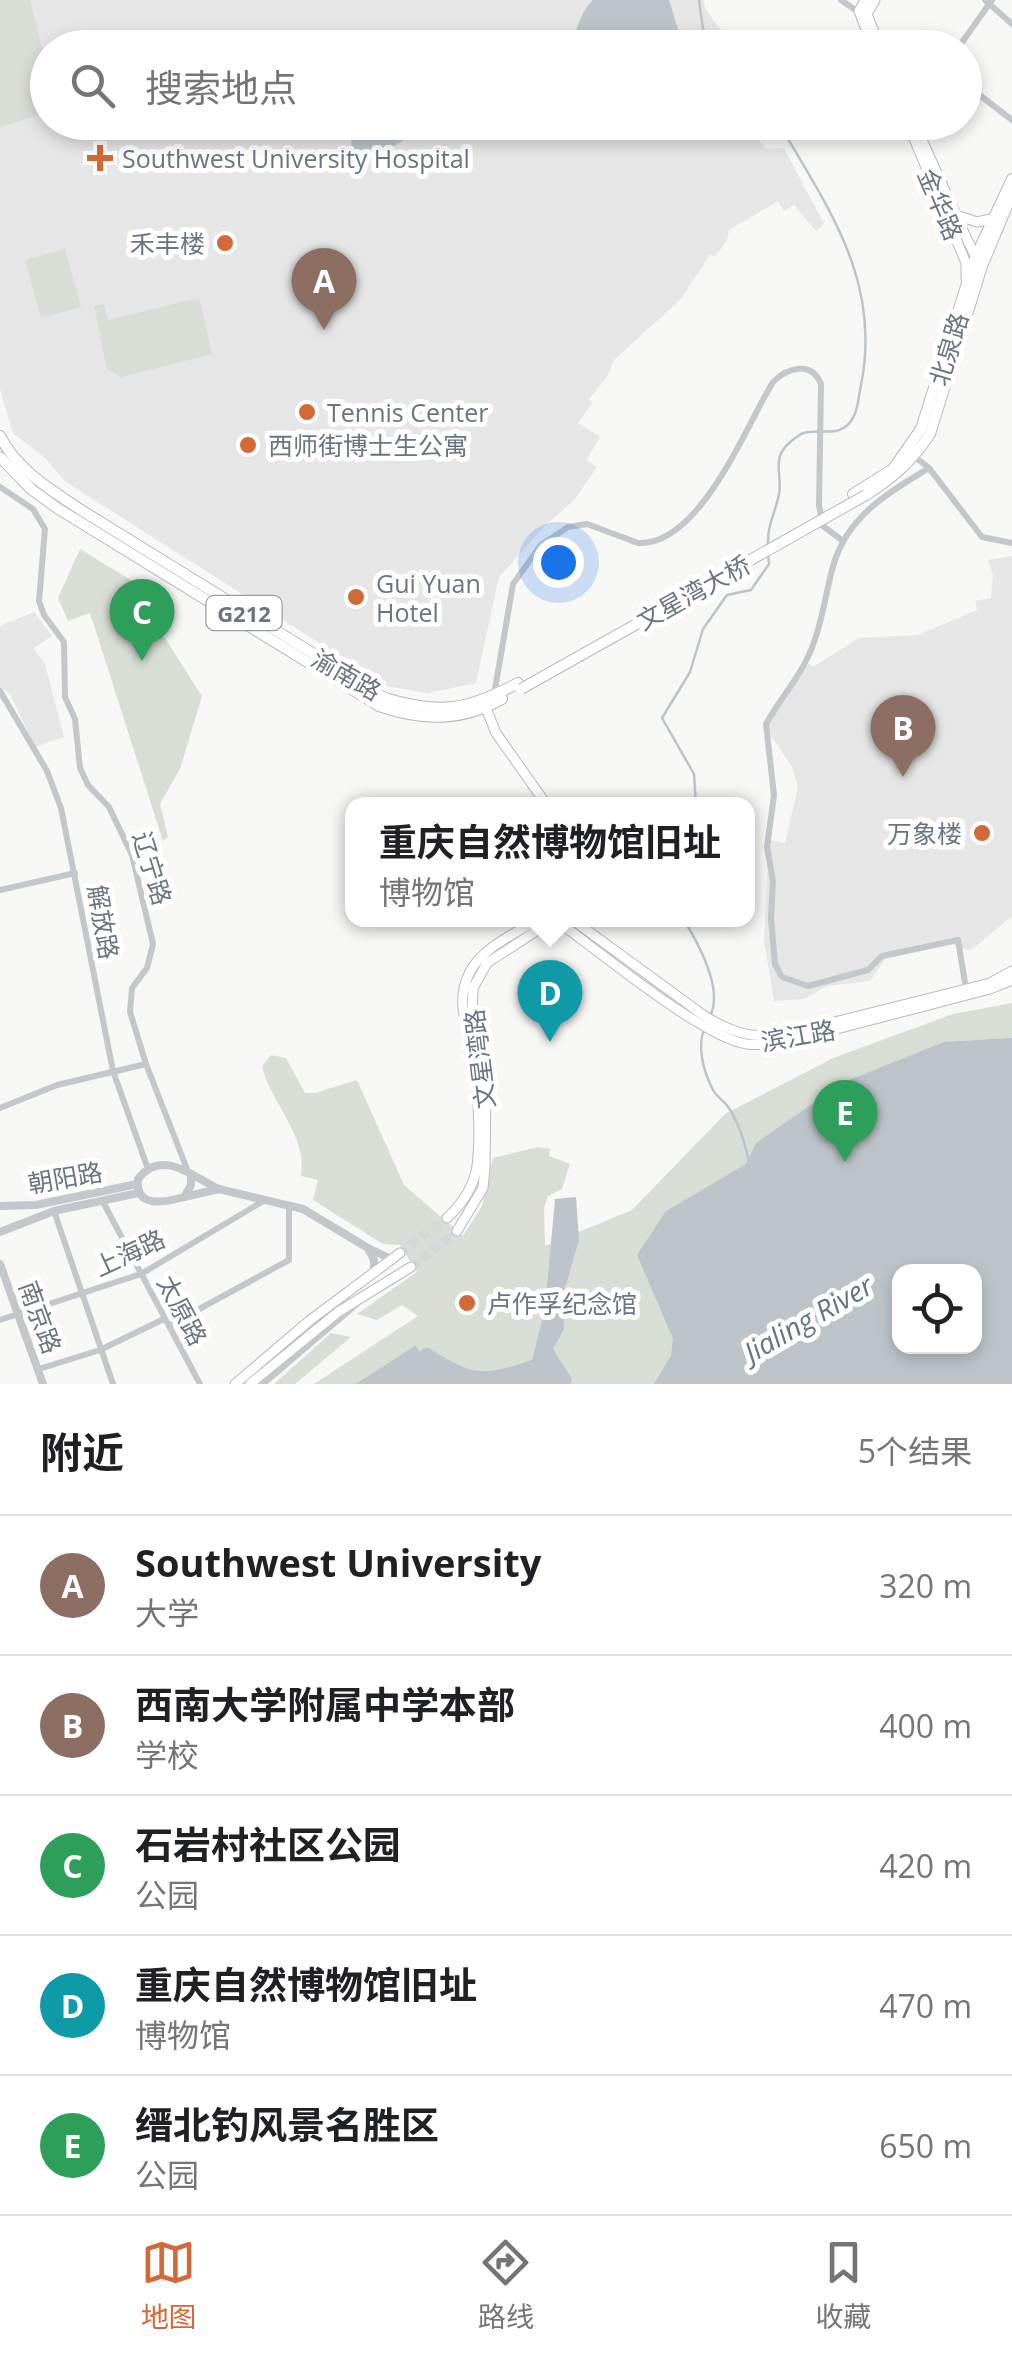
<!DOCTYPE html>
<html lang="zh">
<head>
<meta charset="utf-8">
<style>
	body { margin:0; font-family:"Open Sans","Noto Sans SC",sans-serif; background:#f6f6f6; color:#202124 }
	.controls { position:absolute; right:30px; bottom:30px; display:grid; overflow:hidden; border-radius:20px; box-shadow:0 5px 15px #0003 }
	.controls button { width:90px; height:90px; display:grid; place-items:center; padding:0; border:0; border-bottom:2px solid #e0e0e0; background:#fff; color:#202124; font:50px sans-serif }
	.you { position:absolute; left:558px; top:562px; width:35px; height:35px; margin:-25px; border:8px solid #fff; border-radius:50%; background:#1a73e8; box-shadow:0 0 0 15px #1a73e833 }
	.badge { display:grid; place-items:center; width:65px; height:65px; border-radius:50%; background:#d46938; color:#fff; font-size:32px; font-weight:700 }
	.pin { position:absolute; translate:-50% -82px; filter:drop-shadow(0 2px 5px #0008) }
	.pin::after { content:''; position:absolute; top:52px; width:35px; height:30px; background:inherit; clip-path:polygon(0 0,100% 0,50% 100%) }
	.popup { position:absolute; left:345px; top:797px; width:410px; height:130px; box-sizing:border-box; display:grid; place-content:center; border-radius:20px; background:#fff; filter:drop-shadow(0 2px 8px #0005); font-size:32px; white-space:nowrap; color:#757577 }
	.popup b { font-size:38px; color:#202124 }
	.popup::after { content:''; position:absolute; left:50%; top:100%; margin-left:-20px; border:20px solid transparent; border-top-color:#fff }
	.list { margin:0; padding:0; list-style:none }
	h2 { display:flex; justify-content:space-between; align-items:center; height:130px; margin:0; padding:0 40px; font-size:42px }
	h2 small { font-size:32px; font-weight:400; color:#757577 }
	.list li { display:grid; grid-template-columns:65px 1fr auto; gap:30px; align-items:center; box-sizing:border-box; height:140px; padding:0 40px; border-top:2px solid #e0e0e0 }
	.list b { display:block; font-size:38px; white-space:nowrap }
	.list p { margin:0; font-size:32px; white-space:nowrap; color:#757577 }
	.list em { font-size:32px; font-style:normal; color:#757577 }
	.icon { flex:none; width:55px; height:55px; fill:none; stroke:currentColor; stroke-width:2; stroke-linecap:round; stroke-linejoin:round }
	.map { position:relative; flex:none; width:1012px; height:1384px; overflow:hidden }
	.search { position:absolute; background:#fff; box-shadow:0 5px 15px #0003; left:30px; right:30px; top:30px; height:110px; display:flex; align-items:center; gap:25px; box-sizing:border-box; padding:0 35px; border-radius:55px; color:#757577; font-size:38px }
	.sheet { height:830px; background:#fff }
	nav { display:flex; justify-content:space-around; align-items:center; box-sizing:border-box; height:140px; border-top:2px solid #e0e0e0; background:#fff; font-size:28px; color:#757577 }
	nav a { display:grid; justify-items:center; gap:5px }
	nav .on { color:#d46938 }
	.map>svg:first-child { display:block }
</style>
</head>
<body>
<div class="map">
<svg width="1012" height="1384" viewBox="0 0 1012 1384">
	<rect width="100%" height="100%" fill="#f7f7f5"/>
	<g fill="#e5e6e5">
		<path d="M0,0h704l1,9 29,38 -686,1v74l716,1 -10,10 12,16 18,-1 40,76 -8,7 -22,-26 -10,6 -6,-10 -49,29 -2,11 -12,15 -5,-1 -30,45 -66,60 -7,17 -18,22 3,4 -14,20 22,14 -14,23 11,7 -22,32 -31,28 -45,50 -23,106 -48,10 -41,-7 -321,-204 -21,-24 -32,-25 -13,-44z"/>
		<path d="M1012,556v360l-42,35 -18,-7 -67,15 -15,22 -43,5 -23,13 -30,2 -10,-60 5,-101 16,3 13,-56 -6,-20 -25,-37 7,-25 32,-43 7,5 46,-29 59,-3 59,-25 -2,-9 16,-3 2,-22 -5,-16z"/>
		<path d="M34,612l18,24 -18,12 11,16 19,73 -29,10 -25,-53 -10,-7v-61z"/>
	</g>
	<g fill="#d8ded6" fill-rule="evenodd">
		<path d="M0,0h30l17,68 1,44 -48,15z"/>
		<path d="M65,249l16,58 -40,11 -16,-58z"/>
		<path d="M199,298l13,56 -91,23 -14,-8 -13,-63 10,-2 4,16z"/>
		<path d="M80,549l77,47v30l45,70 -22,73 -20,35 8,33 -5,4 -73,-228 -22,8 -10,-23z"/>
		<path d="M1012,1003v381h-698l104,-68 -16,-11 -25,15 -20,-6 60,-42 -17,-27 -17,-1 -70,-44 5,-20 -17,-4c7,-40 -30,-72 -39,-110l9,-11 15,3 19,35h10l42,-13 47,105 59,51 19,-30 11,-48 45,-11 12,2 -1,7 21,8 -8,25 -14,7 -4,12 1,38 87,-36 93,-96 108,-56 120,-44zM900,1272h74v74h-74z"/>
		<path d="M331,1333l20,4 -56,47h-21z"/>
	</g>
	<g fill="#bcc4ca" fill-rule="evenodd">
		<path d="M593,0h76l11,36 -23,8 -89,3c10,-15 11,-34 25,-47z"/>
		<path d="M382,123h14l1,5 10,10 -38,23 -12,2 -4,-4 -2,-18 24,-10z"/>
		<path d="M1012,1038v346h-358l17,-28 2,-17 -36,-84 29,-44 80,-47 10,-21 88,-61 100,-40zM900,1272h74v74h-74z"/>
		<path d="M576,1197l3,43 -16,55 1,34 -11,20 19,30 -1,5h-215l60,-39 3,7 8,-5c46,29 55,30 105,13l13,-51 10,-110z"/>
	</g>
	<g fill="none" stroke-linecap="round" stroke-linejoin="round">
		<g stroke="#bcc4ca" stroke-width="2.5">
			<path d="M699,0l4,29 13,19"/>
			<path d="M768,546c-1,-21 7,-32 11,-52 3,-11 -3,-27 1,-38 2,-8 14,-18 21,-22 13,-6 32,2 44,-7 13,-9 13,-28 16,-42 21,-104 -33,-177 -83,-263"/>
			<path d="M696,804l-2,-30 -32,-56 28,-46 13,-43 24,-34 24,-5 18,-26 -1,-10"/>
			<path d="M684,920c14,23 40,69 26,96"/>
			<path d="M705,1028c-9,17 -1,45 8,62 4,7 12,12 16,18 11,17 16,35 20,54"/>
		</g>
		<g stroke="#d4d6d8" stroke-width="9" stroke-dasharray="9 4.5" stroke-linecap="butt">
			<path d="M400,1253l47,-35"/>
			<path d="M411,1267l46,-36"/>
		</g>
		<g stroke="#b6babe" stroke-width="11">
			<g id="secondary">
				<path d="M865,0l-6,11 14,37"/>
				<path d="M875,0l-8,14 13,34"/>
				<path d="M907,122l59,141v15"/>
				<path d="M914,122l42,93 21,7 14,-3"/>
				<path d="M956,216l21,44"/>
				<path d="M479,704l7,4 10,25 50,71"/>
				<path d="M556,920c40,29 147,118 191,124 19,2 37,-2 55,-6l188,-49 22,-9"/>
				<path d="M573,920l130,95c37,23 54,24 96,16l191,-48 22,-12"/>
				<path d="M447,1218c15,-14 27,-31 30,-52 4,-32 1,-83 -5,-115 -6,-28 -17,-53 -1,-81 13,-23 45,-37 66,-50"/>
				<path d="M457,1231l26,-43 2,-20 1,-80 -14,-71 1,-29 14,-25 66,-43"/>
				<path d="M235,1384l74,-63 91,-68"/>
				<path d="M250,1384l88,-72 73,-45"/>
			</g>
		</g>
		<g stroke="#b6b9bc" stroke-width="12">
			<g id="trunk">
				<path d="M0,436c17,34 51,54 81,74l304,188c55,17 83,12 133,-15"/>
				<path d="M0,457l31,32 26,19 322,198c44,15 82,16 123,-7"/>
				<path d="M853,494l40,-25 28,-40 54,-171 37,-79"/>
				<path d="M866,495c28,-18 46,-34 64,-61l52,-168 30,-72"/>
			</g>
		</g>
		<g stroke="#c3c6ca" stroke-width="6">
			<path d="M841,0l20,14"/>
			<path d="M985,0l27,24"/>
			<path d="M958,48l34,-48"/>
			<path d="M964,83l48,37"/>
			<path d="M915,457l14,11 53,69 30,6"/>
			<path d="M929,468c-41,25 -80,47 -95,95 -8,27 -11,56 -21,82 -11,30 -32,52 -47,79l8,71 -7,52 6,34 -2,37 4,46 7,13 26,9 60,-16 14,-14 76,-16 8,49"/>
			<path d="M0,487l33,22 12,20 -6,72 5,14 20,27 1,55 10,22 5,49 8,17 21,22 23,48 21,89 -6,24 -15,20 -2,24 16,52 41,105"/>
			<path d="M0,691l47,80 14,37 52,263 35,98"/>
			<path d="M494,695l19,-111 28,-39 27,-18 19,-3 51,19c62,3 108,-117 135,-161 15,-15 39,-21 48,2l-2,121 4,21 20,15"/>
			<path d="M0,890l75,-17"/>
			<path d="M0,1108l57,-23 89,-21"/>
			<path d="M103,1202l97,182"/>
			<path d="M54,1211l59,173"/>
			<path d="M0,1320l141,-46 124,-74"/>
			<path d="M170,1325l119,-65v-55"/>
			<path d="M39,1369l61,-19 66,-32"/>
			<path d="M263,1384l94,-80"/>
		</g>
		<g stroke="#c3c6ca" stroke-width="8">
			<path d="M219,1189l84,20 65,39"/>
			<path d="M184,1197l35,-8c-25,-11 -57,-42 -81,-10 -3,29 25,24 46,18l7,-12v-9"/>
			<path d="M0,1206l36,-1 101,-21"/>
			<path d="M0,1232l54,-21 84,-18"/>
			<path d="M0,1264l43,120"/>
			<path d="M374,1271v-11l-6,-12 23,11"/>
		</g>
		<use href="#secondary" stroke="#fff" stroke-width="9"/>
		<use href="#trunk" stroke="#fff" stroke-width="10"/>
		<g stroke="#b6b9bc" stroke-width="12" stroke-linecap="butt">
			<path id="trunk-bridge" d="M521,689l345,-194"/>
		</g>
		<use href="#trunk-bridge" stroke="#fff" stroke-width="10"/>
	</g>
	<g fill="#d46938" stroke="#fff" stroke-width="4">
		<path d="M95 143h10v10h10v10h-10v10h-10v-10h-10v-10h10z"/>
		<circle cx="225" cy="243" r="10"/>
		<circle cx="307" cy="412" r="10"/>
		<circle cx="248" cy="445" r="10"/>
		<circle cx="356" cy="597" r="10"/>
		<circle cx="982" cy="833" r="10"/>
		<circle cx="467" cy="1303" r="10"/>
	</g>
	<g text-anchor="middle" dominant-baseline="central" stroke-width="10" stroke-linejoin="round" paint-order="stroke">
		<rect fill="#fff" stroke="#969ea8" stroke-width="2.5" x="206.5" y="596" width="75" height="34" rx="8"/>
		<g font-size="22" font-weight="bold" fill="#697583">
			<text x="244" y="613">G212</text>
		</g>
		<g font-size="25" fill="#697583" stroke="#fff" text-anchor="start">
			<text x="122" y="158">Southwest University Hospital</text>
			<text x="205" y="243" text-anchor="end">禾丰楼</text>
			<text x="327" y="412">Tennis Center</text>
			<text x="268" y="445">西师街博士生公寓</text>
			<text x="376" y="583">Gui Yuan<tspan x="376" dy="29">Hotel</tspan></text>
			<text x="962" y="833" text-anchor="end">万象楼</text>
			<text x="487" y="1303">卢作孚纪念馆</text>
		</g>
		<g font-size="25" fill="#697583" stroke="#fff">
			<text transform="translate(941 204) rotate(67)">金华路</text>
			<text transform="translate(948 349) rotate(-73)">北泉路</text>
			<text transform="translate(693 592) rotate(-29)">文星湾大桥</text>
			<text transform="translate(347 674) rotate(30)">渝南路</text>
			<text transform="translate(153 868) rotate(73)">辽宁路</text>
			<text transform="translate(104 922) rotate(80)">解放路</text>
			<text transform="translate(798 1035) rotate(-10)">滨江路</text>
			<text transform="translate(479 1059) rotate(-97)">文星湾路</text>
			<text transform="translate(65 1177) rotate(-10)">朝阳路</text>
			<text transform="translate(129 1252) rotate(-25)">上海路</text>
			<text transform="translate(183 1310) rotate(62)">太原路</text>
			<text transform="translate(41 1317) rotate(70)">南京路</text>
		</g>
		<g font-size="28" font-style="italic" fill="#65767f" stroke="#fff">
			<text transform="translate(808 1318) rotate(-30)">Jialing River</text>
		</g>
	</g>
</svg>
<div class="controls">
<button><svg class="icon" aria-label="locate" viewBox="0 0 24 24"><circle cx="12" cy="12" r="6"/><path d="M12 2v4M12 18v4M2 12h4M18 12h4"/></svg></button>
</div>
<div class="you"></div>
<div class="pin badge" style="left:324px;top:330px;background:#8d6e63">A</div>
<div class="pin badge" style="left:903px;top:777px;background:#8d6e63">B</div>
<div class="pin badge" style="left:142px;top:661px;background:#2e9e5b">C</div>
<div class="pin badge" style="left:550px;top:1042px;background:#0f9aa8">D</div>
<div class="popup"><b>重庆自然博物馆旧址</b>博物馆</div>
<div class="pin badge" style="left:845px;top:1162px;background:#2e9e5b">E</div>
<div class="search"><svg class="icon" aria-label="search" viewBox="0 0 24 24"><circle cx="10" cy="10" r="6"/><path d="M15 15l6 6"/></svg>搜索地点</div>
</div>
<section class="sheet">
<h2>附近<small>5个结果</small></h2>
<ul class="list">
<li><span class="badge" style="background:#8d6e63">A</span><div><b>Southwest University</b><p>大学</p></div><em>320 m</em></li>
<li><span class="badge" style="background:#8d6e63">B</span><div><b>西南大学附属中学本部</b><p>学校</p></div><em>400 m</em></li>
<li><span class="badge" style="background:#2e9e5b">C</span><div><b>石岩村社区公园</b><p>公园</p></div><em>420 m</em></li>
<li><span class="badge" style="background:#0f9aa8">D</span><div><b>重庆自然博物馆旧址</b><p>博物馆</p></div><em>470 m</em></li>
<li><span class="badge" style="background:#2e9e5b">E</span><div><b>缙北钓风景名胜区</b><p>公园</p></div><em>650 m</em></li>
</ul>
</section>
<nav>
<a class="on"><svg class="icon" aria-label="map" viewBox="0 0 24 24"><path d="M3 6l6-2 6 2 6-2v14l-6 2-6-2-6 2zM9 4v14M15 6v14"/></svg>地图</a>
<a><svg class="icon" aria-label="directions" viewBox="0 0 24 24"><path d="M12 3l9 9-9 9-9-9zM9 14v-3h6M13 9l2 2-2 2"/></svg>路线</a>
<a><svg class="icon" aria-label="saved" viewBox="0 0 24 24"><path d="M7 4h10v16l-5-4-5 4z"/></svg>收藏</a>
</nav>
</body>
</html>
